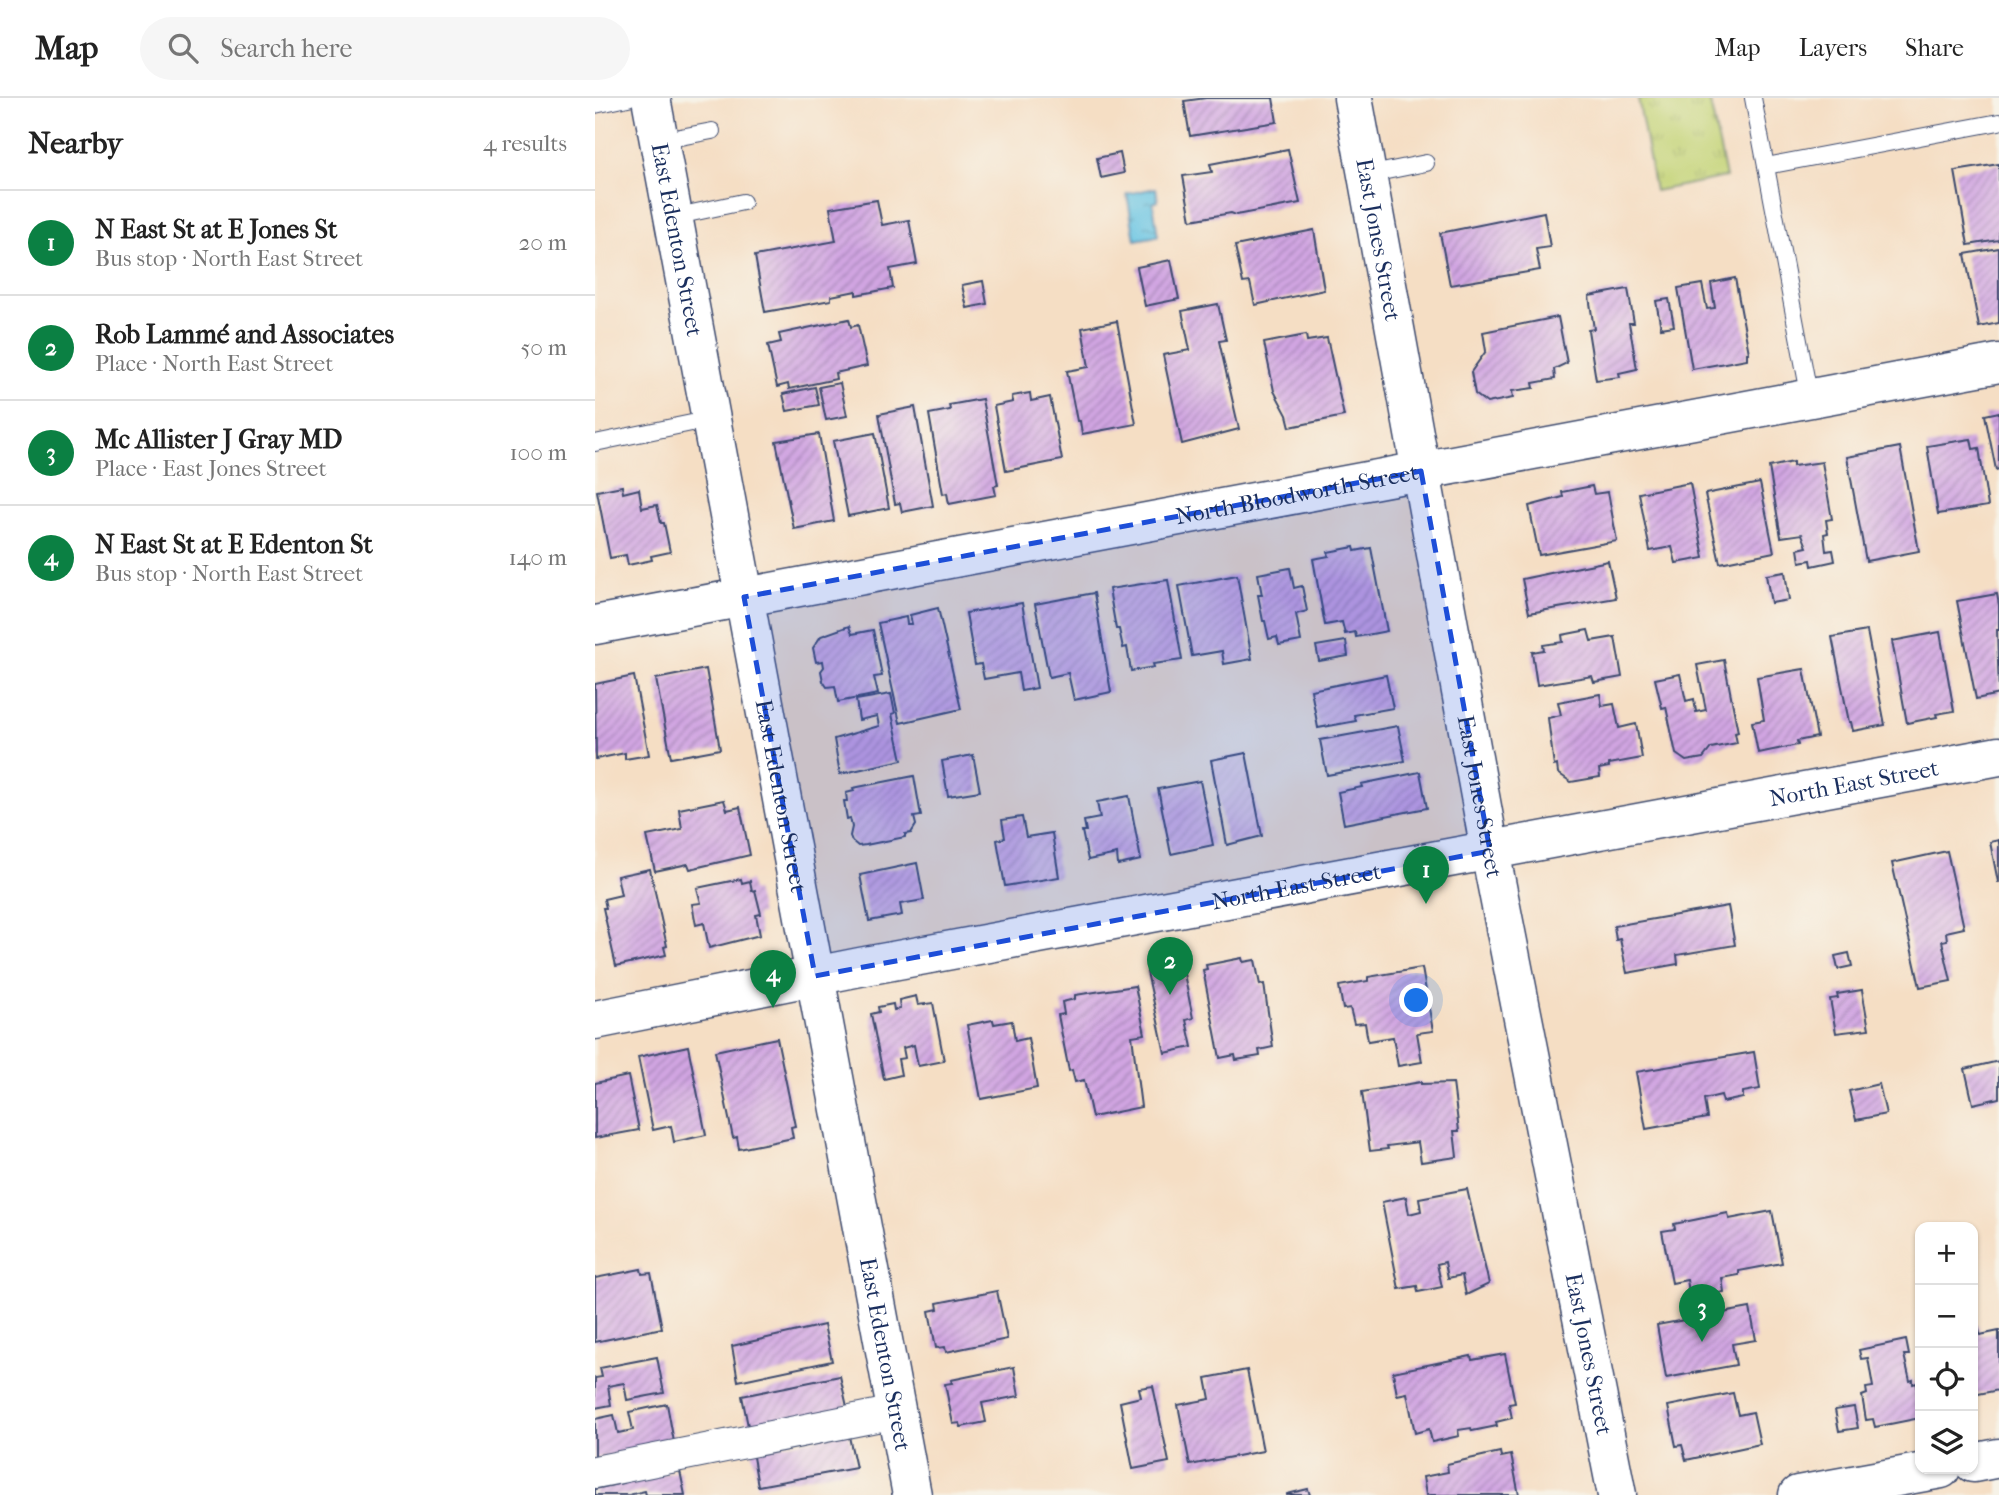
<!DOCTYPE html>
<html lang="en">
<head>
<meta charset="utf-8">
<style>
	body { margin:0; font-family:"IM FELL French Canon",serif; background:#f6f6f6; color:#222 }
	.controls { position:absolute; right:21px; bottom:21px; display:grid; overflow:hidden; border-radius:14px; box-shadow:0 2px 5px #0004 }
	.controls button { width:63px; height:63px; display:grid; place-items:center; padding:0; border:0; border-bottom:2px solid #e0e0e0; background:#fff; color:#222; font:35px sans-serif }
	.you { position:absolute; left:822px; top:903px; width:24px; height:24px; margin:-18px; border:5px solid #fff; border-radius:50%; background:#1a73e8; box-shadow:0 0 0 10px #1a73e833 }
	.badge { display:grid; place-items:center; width:46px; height:46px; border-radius:50%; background:#0b8043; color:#fff; font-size:23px; font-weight:700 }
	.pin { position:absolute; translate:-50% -58px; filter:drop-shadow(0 2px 4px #0008) }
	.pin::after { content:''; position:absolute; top:37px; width:24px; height:21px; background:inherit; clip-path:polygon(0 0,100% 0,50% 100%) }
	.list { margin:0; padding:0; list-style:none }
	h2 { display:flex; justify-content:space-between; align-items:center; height:91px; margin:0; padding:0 28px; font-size:30px }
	h2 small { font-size:23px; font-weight:400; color:#767676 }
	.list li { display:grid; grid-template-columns:46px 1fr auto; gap:21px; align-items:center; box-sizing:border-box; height:105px; padding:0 28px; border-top:2px solid #e0e0e0 }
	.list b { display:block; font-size:26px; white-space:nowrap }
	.list p { margin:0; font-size:23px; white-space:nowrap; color:#767676 }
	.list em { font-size:23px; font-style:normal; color:#767676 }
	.icon { flex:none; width:38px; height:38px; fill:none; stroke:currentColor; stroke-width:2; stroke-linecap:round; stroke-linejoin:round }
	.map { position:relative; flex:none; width:1404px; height:1397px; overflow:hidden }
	header { display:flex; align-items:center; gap:42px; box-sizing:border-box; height:98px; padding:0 35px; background:#fff; border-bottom:2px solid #e0e0e0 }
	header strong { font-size:33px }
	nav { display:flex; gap:38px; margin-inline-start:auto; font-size:24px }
	.search { width:490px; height:63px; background:#f6f6f6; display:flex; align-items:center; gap:18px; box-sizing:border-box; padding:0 24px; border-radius:38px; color:#767676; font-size:26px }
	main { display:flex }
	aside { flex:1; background:#fff }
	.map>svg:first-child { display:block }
</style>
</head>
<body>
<header>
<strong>Map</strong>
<div class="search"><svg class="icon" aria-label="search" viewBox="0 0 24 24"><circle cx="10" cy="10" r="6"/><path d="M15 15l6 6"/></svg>Search here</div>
<nav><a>Map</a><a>Layers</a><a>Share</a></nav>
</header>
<main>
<aside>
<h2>Nearby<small>4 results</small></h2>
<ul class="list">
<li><span class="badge">1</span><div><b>N East St at E Jones St</b><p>Bus stop · North East Street</p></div><em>20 m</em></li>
<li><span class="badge">2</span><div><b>Rob Lammé and Associates</b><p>Place · North East Street</p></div><em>50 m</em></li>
<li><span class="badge">3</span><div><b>Mc Allister J Gray MD</b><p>Place · East Jones Street</p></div><em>100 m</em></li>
<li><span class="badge">4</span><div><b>N East St at E Edenton St</b><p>Bus stop · North East Street</p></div><em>140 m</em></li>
</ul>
</aside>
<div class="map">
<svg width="1404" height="1397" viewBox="0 0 1404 1397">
	<defs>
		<pattern id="grass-tufts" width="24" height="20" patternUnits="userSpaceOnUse" patternTransform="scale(1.75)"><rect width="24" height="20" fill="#c3d375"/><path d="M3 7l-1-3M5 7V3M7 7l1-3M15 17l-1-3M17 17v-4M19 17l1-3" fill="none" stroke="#a7b568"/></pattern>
		<pattern id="water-ripples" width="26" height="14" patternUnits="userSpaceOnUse" patternTransform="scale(1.75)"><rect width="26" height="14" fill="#64c3e3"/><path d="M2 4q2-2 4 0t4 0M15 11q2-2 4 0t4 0" fill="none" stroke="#529fbb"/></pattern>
		<pattern id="building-hatch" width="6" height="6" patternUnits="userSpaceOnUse" patternTransform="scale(1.75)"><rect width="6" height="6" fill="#d1a5e2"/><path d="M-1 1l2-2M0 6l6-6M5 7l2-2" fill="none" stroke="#a987ba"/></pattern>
	</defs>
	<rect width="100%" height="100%" fill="#f7f3e8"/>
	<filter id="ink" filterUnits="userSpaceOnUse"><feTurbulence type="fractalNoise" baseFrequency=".0143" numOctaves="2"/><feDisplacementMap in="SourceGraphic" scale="14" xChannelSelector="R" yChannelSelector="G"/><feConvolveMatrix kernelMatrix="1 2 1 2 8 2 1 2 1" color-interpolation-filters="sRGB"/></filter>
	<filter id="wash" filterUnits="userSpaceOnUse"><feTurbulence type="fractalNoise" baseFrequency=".00686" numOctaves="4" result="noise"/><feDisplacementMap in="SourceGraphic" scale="28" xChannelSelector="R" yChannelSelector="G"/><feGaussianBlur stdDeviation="1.57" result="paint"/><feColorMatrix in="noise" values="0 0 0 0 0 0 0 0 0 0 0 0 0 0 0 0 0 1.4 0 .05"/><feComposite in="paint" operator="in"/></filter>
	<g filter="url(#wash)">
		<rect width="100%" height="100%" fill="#f5dec4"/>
		<path fill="url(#grass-tufts)" stroke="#6f816a" stroke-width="2" d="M1043,0h71l17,79 -71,14z"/>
		<path fill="url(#water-ripples)" stroke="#4079a0" stroke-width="2" d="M561,90l2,13 -5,2 5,33 -23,4 -8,-46z"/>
		<g id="blocks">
			<g fill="url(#building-hatch)">
				<path d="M611,0h67l4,24 -87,14 -6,-35z"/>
				<path d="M693,51l12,54 -64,12 -5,-2 -40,7 -8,-44 29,-4 -2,-8z"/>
				<path d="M525,55l4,20 -23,5 -4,-20z"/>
				<path d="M1404,66v76l-31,5 -13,-74z"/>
				<path d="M282,102l5,25 27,-5 8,44 -27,5 3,19 -37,7v-4l-25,5v4l-66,12 -10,-56 81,-15 -6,-33z"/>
				<path d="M949,114l6,35 -14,2 4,21 -90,15 -10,-52z"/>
				<path d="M719,132l10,60 -69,15 -5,-23 -7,1 -8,-37z"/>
				<path d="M1404,150v75l-20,4 -14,-73z"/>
				<path d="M576,162l8,39 -34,7 -8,-39z"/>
				<path d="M1140,180l14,75h-2v6l-55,10 -14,-81 24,-4 5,25 8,-1 -4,-25z"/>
				<path d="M388,183l4,23 -20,4 -5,-23z"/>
				<path d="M1033,191l6,34h-5l8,46 -18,4 1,4 -24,3 -8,-50 6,-1 -5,-33z"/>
				<path d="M1074,201l5,27 -13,2 -5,-27z"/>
				<path d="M623,206l8,36 -7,1 20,88 -57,15 -19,-89 27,-5 -8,-39z"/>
				<path d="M963,219l9,46 -13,6 1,10 -22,4 1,5 -22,3 1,7 -26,5 -12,-9 -4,-22 15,-21 -3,-19z"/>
				<path d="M254,221l2,8 7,-2 9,41 -32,7 1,6 -47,10 -1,-5 -11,3 -9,-42 13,-3 -2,-8z"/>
				<path d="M522,223l19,103 -54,10 -2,-13h-3l-10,-50 22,-4 -7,-39z"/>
				<path d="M711,237l1,6 20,-3 17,78 -54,11 -3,-12 -13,-24 -10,-48z"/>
				<path d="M245,285l7,33 -21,4 -7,-33z"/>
				<path d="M220,289l4,18 -32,6 -4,-17z"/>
				<path d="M435,295l1,8 19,-4 12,63 -56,11 -12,-65 19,-4 -1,-6z"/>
				<path d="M387,301l16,86 -4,1 2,9 -47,9 -2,-11 -4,1 -14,-80 21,-4 -1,-5z"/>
				<path d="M320,309l18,99 -31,6 -2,-9 -5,1 -16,-90z"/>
				<path d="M1404,314v57l-3,1 -11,-55z"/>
				<path d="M280,335l14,75 -41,8 -15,-75z"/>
				<path d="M224,336l15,87 -40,8 -18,-88z"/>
				<path d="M1376,341l2,10 6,-1 9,58 -50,8 -11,-68z"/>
				<path d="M1305,349l19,104 -53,10 -19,-104z"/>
				<path d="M1198,364v4l29,-4 10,57 -6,1 2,13 -4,1 2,17 7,-1 2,11 -23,5 -1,-6 -11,2 -2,-13 9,-2 -5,-13 -21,3 -12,-70z"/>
				<path d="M1095,385l14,75 -28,5 -4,-16 -22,4 -11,-58z"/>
				<path d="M1165,385l14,69 -54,11 -15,-69z"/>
				<path d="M27,388l1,7 16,-4 3,19 15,-3 4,18h3l6,29 -19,4 1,4 -24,5 -2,-10 -16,3 -13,-67z"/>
				<path d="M997,388l2,8 14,-2 9,49 -78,14 -10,-49 34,-9 -1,-5z"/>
				<path d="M759,449l1,4 16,-3 16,83 -31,6 -1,-5 -10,2 -3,-12 -17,3 -12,-66 16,-3 -1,-4z"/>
				<path d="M1013,463l8,37 -87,15 -7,-34z"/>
				<path d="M695,470l4,20 8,-2 5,25 -11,3 5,27 -22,4 -2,-8 -8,2 -4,-18h-2l-5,-26h4l-4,-21z"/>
				<path d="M1190,474l4,28 -18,3 -5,-28z"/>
				<path d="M642,477l15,84 -28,5 -2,-13 -30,5 -13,-70z"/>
				<path d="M573,482l14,80 -29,4 1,3 -23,4 -4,-24 -4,1 -4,-19h-3l-7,-40z"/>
				<path d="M499,495l17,99 -37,8 -6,-27 -19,4 -14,-73z"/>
				<path d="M1402,496l2,11v25h-2l2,64 -23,5 -19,-98z"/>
				<path d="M427,505l15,85 -16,3 -3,-18 -34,6 -3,-15 -6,1 -9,-52z"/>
				<path d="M343,510l23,101 -61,14 -22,-100 28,-6 1,7h5l-2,-9z"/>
				<path d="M254,528l3,8 21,-4 9,46 -8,1 4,17 -40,8 -3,-16 -8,1 -4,-6 -2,-10 3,-4 -1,-6 -7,1 -3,-14 8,-12z"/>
				<path d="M993,532l3,11 24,-4 7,40 -28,5 -2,-6 -55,9 -5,-33 12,-2 -1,-5 20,-3 -1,-7z"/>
				<path d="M1272,533l18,94 -32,6 -2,-9h-2l-17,-85z"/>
				<path d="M1345,534l14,79 -18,3 1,3 -30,6 -15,-82z"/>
				<path d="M751,543l2,15 -29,5 -3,-15z"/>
				<path d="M1129,562l14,72 -3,1 2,10 -26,5 -8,10 -17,3 -10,-7 -10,-47 -4,1 -7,-29 25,-5 6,27 8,-2 2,13 10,-2 -9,-45z"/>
				<path d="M111,571l14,80 -49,9 -15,-79z"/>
				<path d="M1209,571l13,68 -20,4 1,4 -40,8 -6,-31 12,-2 -7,-43z"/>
				<path d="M791,577l7,33 -39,7 2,6 -38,7 -7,-38z"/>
				<path d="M39,578l15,79 -24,4v-6l-29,6 -1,-75z"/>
				<path d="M296,596l4,19 -3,1 10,46 -62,14 -6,-35 45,-13 -2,-10 -18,4 -3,-20z"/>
				<path d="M1005,596l2,12 12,-2 5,24 17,-4 6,34 -33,6v3l-10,2 1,8 -29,5 -13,-9 -1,-8 -3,1 -6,-48 13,-3 -3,-13z"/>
				<path d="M803,628l7,35 -78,14 -7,-35z"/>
				<path d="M651,655l16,83 -35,9 -16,-85z"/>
				<path d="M378,657l7,36 -32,5 -6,-35z"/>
				<path d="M825,674l7,36 -83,16 -6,-32 24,-5 -1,-3z"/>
				<path d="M319,678l7,40 -7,1 2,8 -5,8 -6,1v3l-39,8 -8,1 -6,-5 -2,-5 2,-9 -2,-9 -3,1 -3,-18h3l-1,-8 8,-2 -1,-3z"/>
				<path d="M605,683l13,64 -42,9 -13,-65z"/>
				<path d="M534,698l12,64 -23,5 -1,-11 -29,6 -6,-29h4l-2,-10 16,-3 -3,-16z"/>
				<path d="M129,702l3,10 13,-3 10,48 -60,14 -2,-5 -33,7 -8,-35 35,-7 -3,-20z"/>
				<path d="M427,719l4,20 26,-4 7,44 -54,9 -8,-46 8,-2 -3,-18z"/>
				<path d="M1404,742v42h-1l-8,-40z"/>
				<path d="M1352,753l17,77 -18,4 1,8 -5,1 9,40 -31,6 -28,-124z"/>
				<path d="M322,765l7,37 -24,4 2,11 -33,6 -9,-46z"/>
				<path d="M55,771l17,77 -3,1 2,8 -50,11 -13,-58h3l-2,-9 17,-4 -4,-19z"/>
				<path d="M146,781l1,4 8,-2 2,10 3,-1 6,24 -5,1 4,20 -51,13 -5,-25 -8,2 -4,-21 9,-1 -4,-15z"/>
				<path d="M1133,808l7,39 -58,10 1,9 -51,9 -7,-34 -4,1 -2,-14z"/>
				<path d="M1254,855l3,13 -14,3 -3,-13z"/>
				<path d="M647,860l1,4 12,-2 5,25 4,-1 9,63 -14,3 1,6 -24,4 -1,-5 -15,3 -17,-88 4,-1 -1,-4z"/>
				<path d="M587,866l11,54 -7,2 6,27 -27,6 -18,-81z"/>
				<path d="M827,870l11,63 -16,2 5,29 -24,4 -5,-29 -25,4 -3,-18 -11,1 -4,-16 -7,1 -4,-23 29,-5v-4z"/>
				<path d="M540,888l10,48 -13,2 9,71 -49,10 -8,-37 -9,2 -3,-12 -3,1 -11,-56 6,-1 -2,-12 13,-3v-4z"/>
				<path d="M1267,892l7,39 -33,4 -6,-34 8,-1 -1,-4z"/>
				<path d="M321,898l2,9 15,-2 11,58 -26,5 -4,-21 -11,3 2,10 -7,1 3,16 -17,4 -13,-65 8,-2 -1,-5 15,-3 1,6 6,-1 -1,-9z"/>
				<path d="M398,922l1,4 18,-3 3,20 13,-3 9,50 -56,11 -14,-74z"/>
				<path d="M182,940l18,88 -4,1 2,11 -54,11 -2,-12 -4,1 -18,-87z"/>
				<path d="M93,948l18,89 -32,7 -3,-16 -18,4 -15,-73z"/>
				<path d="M1159,954l6,37 -17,3v6l-20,4 -2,-7 -17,4 3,19 -61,11 -10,-57z"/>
				<path d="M1404,963v37l-26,6 -8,-35z"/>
				<path d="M33,978l11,54 -44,8v-55z"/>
				<path d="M826,984v2l32,-1 6,48h-5l3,26 -36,5 -3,-20 -31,4 1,3 -18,2 -8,-59z"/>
				<path d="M1284,986l7,30 -30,6 -7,-29z"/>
				<path d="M872,1091l22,95 -23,11 -4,-20 -14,3 -3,-16 -8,2 5,23 -24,5 -1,-6 -18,3 -17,-87 24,-5 3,17 12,-3 -2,-13z"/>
				<path d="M1177,1113l10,52 -43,8v4l-17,3 2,14 -16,3 -1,-7 -18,4 -2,-12 -15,3 -10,-52 13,-2 -1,-5 54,-11 1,6z"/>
				<path d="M46,1171l1,5 9,-1 11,55 -67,14v-64z"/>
				<path d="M402,1193l10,48 -61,13 -1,-5 -9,1 -7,-37 9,-2 -1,-6z"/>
				<path d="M1155,1210l6,32 -24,4 4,21 -70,13 -9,-53z"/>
				<path d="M229,1227l8,36 -94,20 -6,-35z"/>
				<path d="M1378,1227h5l2,10 19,-4v59l-26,5z"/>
				<path d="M1311,1242l3,15h-5l6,26 3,-1v4l4,-1 3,35 -45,9 -2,-8 -7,1 -4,-24 5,-2 -1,-6 7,-1 -5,-29 -7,1 -2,-9z"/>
				<path d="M910,1256l10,49 -6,1 3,14 -16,4 1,4 -25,5 -1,-3 -13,2 1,6 -27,6 -3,-13 -14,4 -8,-40 -10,2 -4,-23 78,-16 1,4z"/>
				<path d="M62,1259l7,36 -37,7 -3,-17 -16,3 3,19 -16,3v-30l7,-1 -2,-9z"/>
				<path d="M419,1269l5,29 -37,7 4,19 -25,5 -1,-4 -7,1 -8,-40 7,-1 -1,-3z"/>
				<path d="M652,1272l16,81 -73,14 -12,-60 32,-6 -4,-21z"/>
				<path d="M245,1278l8,35 -99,20 -7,-35z"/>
				<path d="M558,1288l16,76 -36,7 -13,-67 21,-5 -2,-9z"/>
				<path d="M1138,1295l5,22 15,-3 7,32 -74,16 -4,-15 -6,1 -8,-40z"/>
				<path d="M72,1306l7,38 -79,16v-39l19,-4 4,18 15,-3 -4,-18z"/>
				<path d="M1259,1309l4,21 -19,3 -4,-21z"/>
				<path d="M253,1334l8,36 -98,18 -6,-35z"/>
				<path d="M905,1354l1,5 10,-2 8,40h-93l-3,-18 25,-5 -1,-8z"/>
				<path d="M63,1370l2,7 20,-4 5,24h-39l-1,-4 -16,4h-34v-6l28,-6 -2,-7z"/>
				<path d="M713,1391l2,6h-23v-1z"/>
			</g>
		</g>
	</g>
	<g filter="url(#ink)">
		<use href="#blocks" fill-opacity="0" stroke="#3c496d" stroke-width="2"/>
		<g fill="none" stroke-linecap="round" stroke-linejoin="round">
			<g stroke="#3c496d" stroke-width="18">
				<g id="lane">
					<path d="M1158,0l57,301"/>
					<path d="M0,7l33,-7"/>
					<path d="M64,43l53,-10"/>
					<path d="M1171,68l233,-44"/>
					<path d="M772,77l59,-12"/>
					<path d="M78,119l70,-15"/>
					<path d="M0,345l116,-24"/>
				</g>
			</g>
			<g stroke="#3c496d" stroke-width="34">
				<path id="street" d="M0,1374l301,-60"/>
			</g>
			<g stroke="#3c496d" stroke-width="41">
				<g id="secondary">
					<path id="s1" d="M758,0l137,753 127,644"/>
					<path id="s2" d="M0,527l1404,-262"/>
					<path id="s3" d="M0,922l265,-53 1139,-211"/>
					<path d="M1378,1365l26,-5"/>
					<path d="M1203,1397l143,-26"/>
				</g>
			</g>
			<g stroke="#3c496d" stroke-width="41">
				<g id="primary">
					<path id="s4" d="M56,0l261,1397"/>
				</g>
			</g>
			<use href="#lane" stroke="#fff" stroke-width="16"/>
			<use href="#street" stroke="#fff" stroke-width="32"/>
			<use href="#secondary" stroke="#fff" stroke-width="38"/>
			<use href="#primary" stroke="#fff" stroke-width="38"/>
		</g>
	</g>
	<path fill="#1d4ed8" fill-opacity="0.2" stroke="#1d4ed8" stroke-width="5" stroke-dasharray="14 9" stroke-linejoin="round" d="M826,373l69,380 -675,125 -71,-379z"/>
	<g text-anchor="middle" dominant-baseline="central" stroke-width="5" stroke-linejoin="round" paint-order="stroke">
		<g font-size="23" fill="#1b2f5e" stroke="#f7f3e8">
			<text stroke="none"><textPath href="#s4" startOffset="144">East Edenton Street</textPath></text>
			<text stroke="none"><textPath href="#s1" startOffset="144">East Jones Street</textPath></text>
			<text stroke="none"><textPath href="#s2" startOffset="714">North Bloodworth Street</textPath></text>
			<text stroke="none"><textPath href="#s3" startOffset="1281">North East Street</textPath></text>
			<text stroke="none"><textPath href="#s4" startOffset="710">East Edenton Street</textPath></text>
			<text stroke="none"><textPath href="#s1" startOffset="710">East Jones Street</textPath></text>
			<text stroke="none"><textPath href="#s3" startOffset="714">North East Street</textPath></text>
			<text stroke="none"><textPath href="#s4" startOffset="1278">East Edenton Street</textPath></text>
			<text stroke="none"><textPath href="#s1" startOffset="1278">East Jones Street</textPath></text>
		</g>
	</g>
</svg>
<div class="controls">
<button>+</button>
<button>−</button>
<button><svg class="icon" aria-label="locate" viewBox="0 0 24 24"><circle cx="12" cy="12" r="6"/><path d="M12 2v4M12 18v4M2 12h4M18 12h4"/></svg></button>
<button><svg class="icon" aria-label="layers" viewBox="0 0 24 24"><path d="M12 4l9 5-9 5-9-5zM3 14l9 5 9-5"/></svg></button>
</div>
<div class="you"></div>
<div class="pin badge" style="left:831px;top:806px">1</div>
<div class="pin badge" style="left:575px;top:897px">2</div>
<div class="pin badge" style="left:1107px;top:1244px">3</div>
<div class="pin badge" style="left:178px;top:910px">4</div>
</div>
</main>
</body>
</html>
